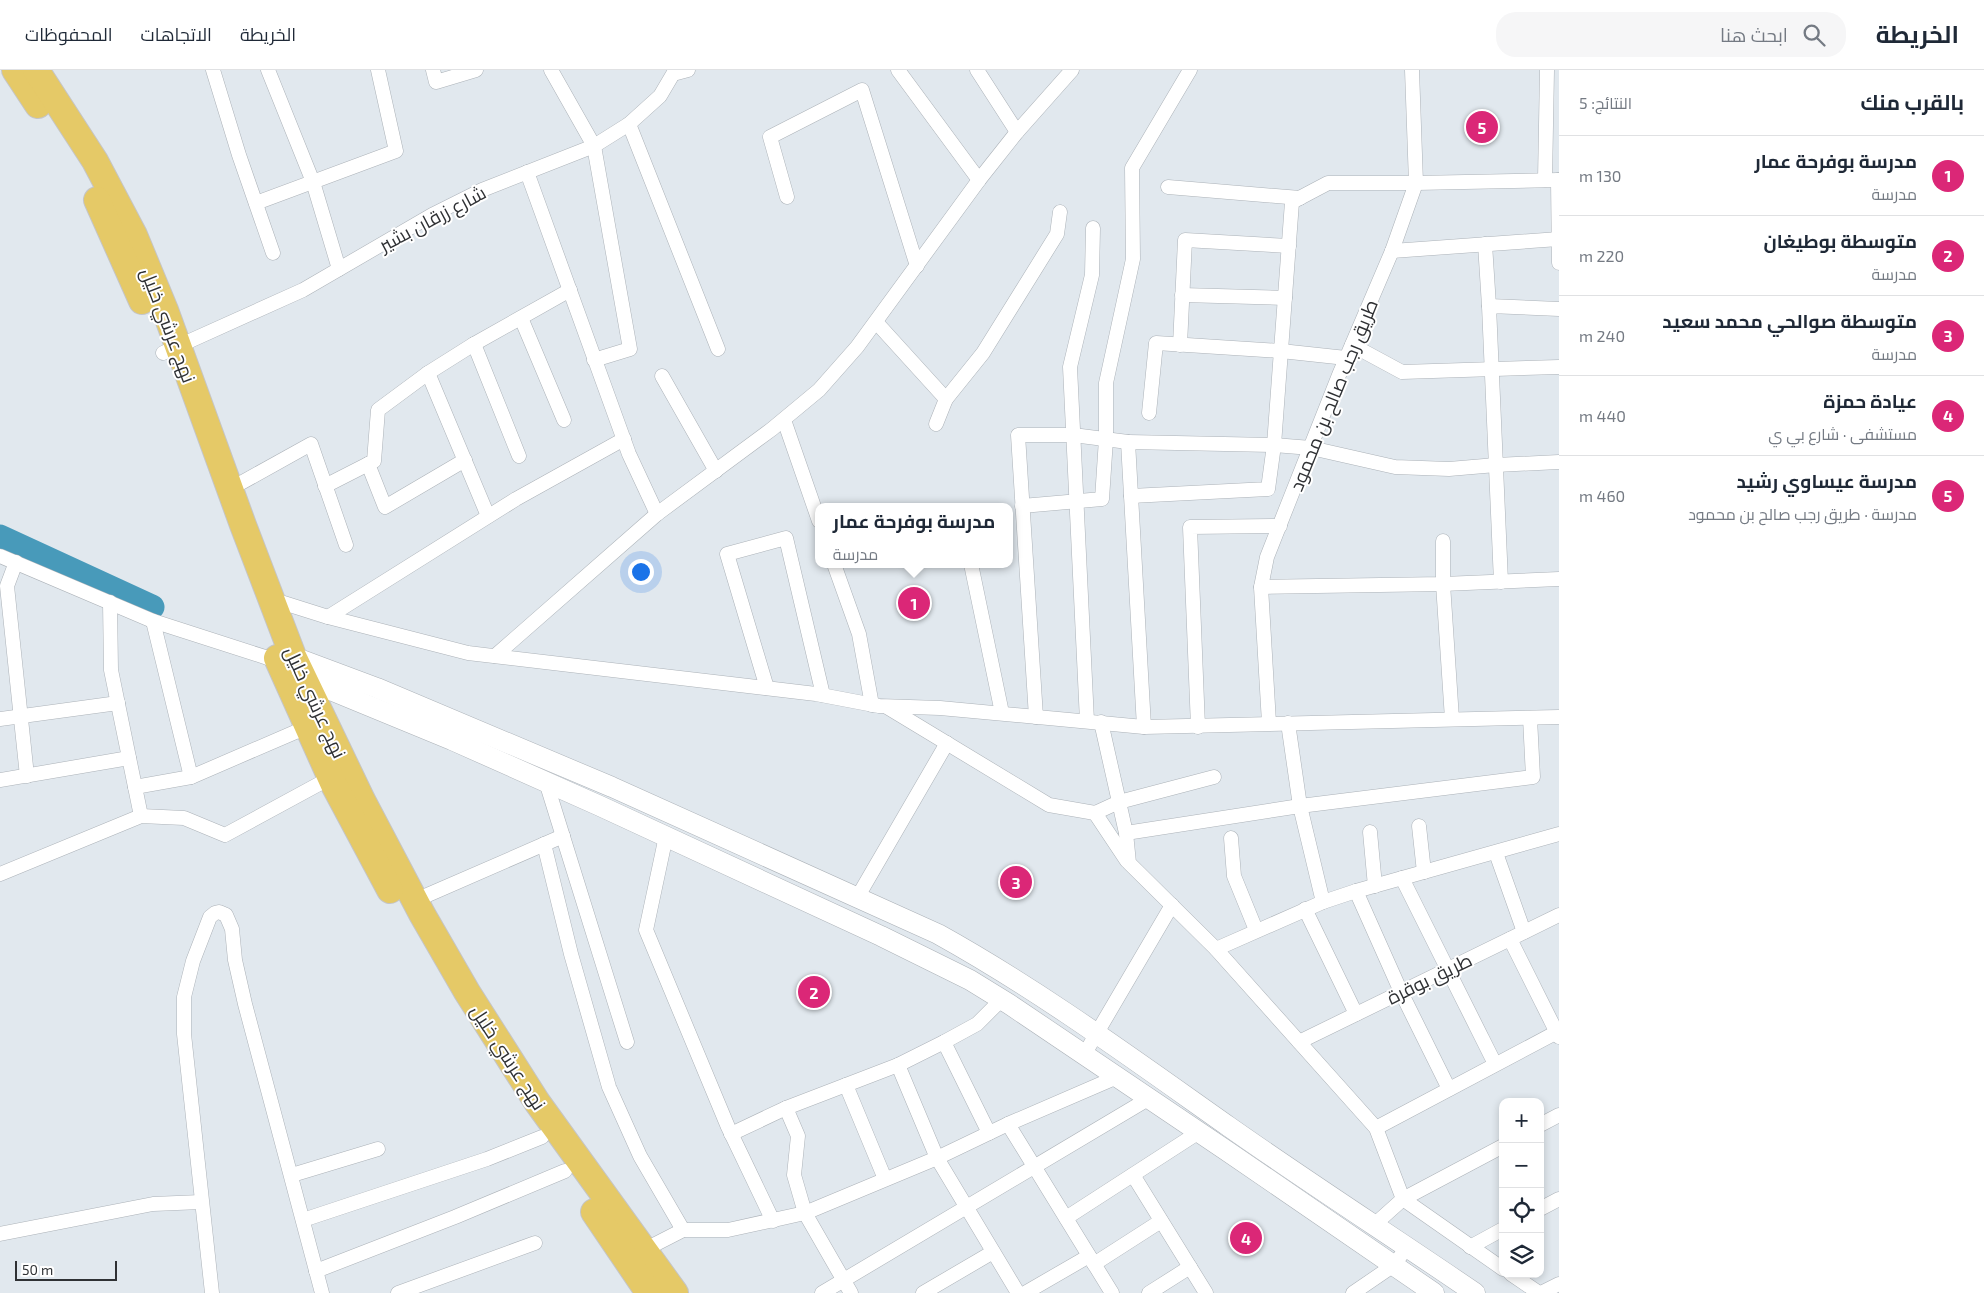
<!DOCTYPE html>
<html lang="ar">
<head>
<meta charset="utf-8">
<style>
	body { margin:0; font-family:"Exo 2",Cairo,sans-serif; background:#f6f6f7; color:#1f2937; direction:rtl }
	.controls { position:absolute; right:15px; bottom:15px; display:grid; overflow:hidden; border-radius:10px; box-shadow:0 2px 8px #0003 }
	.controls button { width:45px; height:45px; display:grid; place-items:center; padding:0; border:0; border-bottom:1px solid #e0e1e3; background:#fff; color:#1f2937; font:25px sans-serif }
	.scale { position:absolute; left:15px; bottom:12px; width:102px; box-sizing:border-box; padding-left:5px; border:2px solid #2f3134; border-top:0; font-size:14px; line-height:18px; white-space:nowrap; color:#2f3134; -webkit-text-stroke:4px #fff; paint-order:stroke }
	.you { position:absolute; left:640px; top:501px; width:18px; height:18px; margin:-12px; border:4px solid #fff; border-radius:50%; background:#1a73e8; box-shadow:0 0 0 8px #1a73e833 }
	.badge { display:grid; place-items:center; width:32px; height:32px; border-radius:50%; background:#db2777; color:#fff; font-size:16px; font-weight:700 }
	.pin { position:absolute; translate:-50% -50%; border:2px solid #fff; box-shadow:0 1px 5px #0006 }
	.popup { position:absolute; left:815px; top:433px; width:198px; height:65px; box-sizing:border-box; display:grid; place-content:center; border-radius:10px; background:#fff; filter:drop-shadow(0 1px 4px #0005); font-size:16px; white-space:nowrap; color:#747a83 }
	.popup b { font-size:19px; color:#1f2937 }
	.popup::after { content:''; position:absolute; left:50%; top:100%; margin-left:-10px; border:10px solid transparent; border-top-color:#fff }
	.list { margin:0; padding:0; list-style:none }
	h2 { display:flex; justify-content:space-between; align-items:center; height:65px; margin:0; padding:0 20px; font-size:21px }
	h2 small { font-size:16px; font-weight:400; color:#747a83 }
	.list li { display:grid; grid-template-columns:32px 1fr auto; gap:15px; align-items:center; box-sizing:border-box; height:80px; padding:0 20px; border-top:1px solid #e0e1e3 }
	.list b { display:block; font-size:19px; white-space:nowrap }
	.list p { margin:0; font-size:16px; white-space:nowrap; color:#747a83 }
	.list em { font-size:16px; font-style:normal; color:#747a83 }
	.icon { flex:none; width:28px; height:28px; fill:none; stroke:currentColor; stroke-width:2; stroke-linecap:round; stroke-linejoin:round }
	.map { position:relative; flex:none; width:1559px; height:1223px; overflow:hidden; direction:ltr }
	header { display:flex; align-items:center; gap:30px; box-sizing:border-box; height:70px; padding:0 25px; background:#fff; border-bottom:1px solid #e0e1e3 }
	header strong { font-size:24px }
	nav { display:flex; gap:28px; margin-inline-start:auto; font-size:18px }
	.search { width:350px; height:45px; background:#f6f6f7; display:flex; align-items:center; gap:12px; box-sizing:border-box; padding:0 18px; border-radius:20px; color:#747a83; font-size:19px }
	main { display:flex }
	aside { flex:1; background:#fff }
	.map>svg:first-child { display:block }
</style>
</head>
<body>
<header>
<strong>الخريطة</strong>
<div class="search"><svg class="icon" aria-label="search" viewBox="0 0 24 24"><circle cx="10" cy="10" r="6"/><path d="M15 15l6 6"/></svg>ابحث هنا</div>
<nav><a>الخريطة</a><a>الاتجاهات</a><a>المحفوظات</a></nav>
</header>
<main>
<aside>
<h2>بالقرب منك<small>النتائج: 5</small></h2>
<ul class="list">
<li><span class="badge">1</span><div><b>مدرسة بوفرحة عمار</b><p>مدرسة</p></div><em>130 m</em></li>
<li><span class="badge">2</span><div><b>متوسطة بوطيغان</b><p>مدرسة</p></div><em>220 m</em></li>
<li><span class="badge">3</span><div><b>متوسطة صوالحي محمد سعيد</b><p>مدرسة</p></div><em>240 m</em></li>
<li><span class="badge">4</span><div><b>عيادة حمزة</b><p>مستشفى · شارع بي ي</p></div><em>440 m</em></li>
<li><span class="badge">5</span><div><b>مدرسة عيساوي رشيد</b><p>مدرسة · طريق رجب صالح بن محمود</p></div><em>460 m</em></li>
</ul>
</aside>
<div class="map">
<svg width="1559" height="1223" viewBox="0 0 1559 1223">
	<rect width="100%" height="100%" fill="#e1e8ee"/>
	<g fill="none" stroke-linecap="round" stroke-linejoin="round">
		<path stroke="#489aba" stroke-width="25" d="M0,467l152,70"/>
		<g stroke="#acb2b8" stroke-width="15">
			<g id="street">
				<path d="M213,0l26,85 34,98"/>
				<path d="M268,0l45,112 26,87"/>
				<path d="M433,0l3,12 40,-12"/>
				<path d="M551,0l43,76 36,203 -36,11"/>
				<path d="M898,0l81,110"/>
				<path d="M977,0l40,62"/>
				<path d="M629,54l89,225"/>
				<path d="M527,102l102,282 28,60"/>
				<path d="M1545,110l2,-110"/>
				<path d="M1558,110l1,83"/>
				<path d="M1168,117l132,11"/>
				<path d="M787,127l-17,-60 92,-47 55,176"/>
				<path d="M256,133l140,-52 -18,-81"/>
				<path d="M1485,174l4,62"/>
				<path d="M1392,181l167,-12"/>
				<path d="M1182,225l103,3"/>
				<path d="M521,248l43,102"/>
				<path d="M876,252l70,77 -10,25"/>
				<path d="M474,274l45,112"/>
				<path d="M1180,275l5,-105 104,6"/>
				<path d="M1352,275l50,27 157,-5"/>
				<path d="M163,283l140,-63 129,-75 50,-25 112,-44 35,-22 31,-28 13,-22 15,-4"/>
				<path d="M428,303l60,143"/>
				<path d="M662,306l54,95"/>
				<path d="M946,329l37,-46 74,-119 3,-22"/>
				<path d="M1149,343l7,-70 125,8 65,7"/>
				<path d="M784,350l35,101"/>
				<path d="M368,394l17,43 80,-47"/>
				<path d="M325,416l49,-25 4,-51 50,-37 46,-29 96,-54"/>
				<path d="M230,419l81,-45 35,101"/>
				<path d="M1131,426l137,-7 6,-44 18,-243 36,-19h88l143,-3"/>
				<path d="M1022,436l80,-7 4,-60v-56l27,-124 -1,-91 58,-98"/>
				<path d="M1443,471v43l9,135"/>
				<path d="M0,486l153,65 115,37"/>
				<path d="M16,492l-9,24 20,190"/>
				<path d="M834,494l25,70 13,71"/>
				<path d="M971,494l31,149"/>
				<path d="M1501,512l-12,-276 70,3"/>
				<path d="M1261,517l182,-3 116,-5"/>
				<path d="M271,529l57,18 140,36 348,41 63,12 61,2 204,19 415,-10"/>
				<path d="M110,532l1,68 30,146"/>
				<path d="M328,547l188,-118 108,-60"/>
				<path d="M153,551l38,156"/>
				<path d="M495,586l162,-142 115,-85 47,-39 38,-43 122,-167 38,-48 55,-62"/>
				<path d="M767,618l-40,-134 59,-16 37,157"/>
				<path d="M887,637l162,98 46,8 32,48"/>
				<path d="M1036,647l-18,-282h55l55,7"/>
				<path d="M0,649l118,-16"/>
				<path d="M1087,651l-17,-354 22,-92 1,-47"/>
				<path d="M1101,652l25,111 3,30 87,86 160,179 27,71 100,70"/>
				<path d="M1269,653l-8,-136 6,-30 72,-182 53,-124 24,-68 -4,-113"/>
				<path d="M1288,653l12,83 23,96"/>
				<path d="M1144,657l-16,-285 146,3 37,3 84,19 54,2 47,-4 63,-3"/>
				<path d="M1198,657l-8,-200 90,-1"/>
				<path d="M0,710l129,-22"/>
				<path d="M546,712l81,260"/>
				<path d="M135,717l56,-10 116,-50"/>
				<path d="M1095,743l24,-11 95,-25"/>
				<path d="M1419,756l5,46"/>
				<path d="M1370,762l5,54"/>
				<path d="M1126,763l174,-27 233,-29 -3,-59"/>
				<path d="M666,766l-20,94 82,197 45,94"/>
				<path d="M1231,768l3,38 22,54"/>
				<path d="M544,774l27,110 38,133 31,69 43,74"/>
				<path d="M1496,783l28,79"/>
				<path d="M0,804l141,-58 43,2 41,17 105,-57"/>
				<path d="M1402,808l93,186"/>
				<path d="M1356,821l45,101 48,97"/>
				<path d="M857,828l90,-155"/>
				<path d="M416,830l147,-64"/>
				<path d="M1305,839l51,105"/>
				<path d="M1510,869l49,98"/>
				<path d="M1216,879l107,-47 33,-11 203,-57"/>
				<path d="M944,972l45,91"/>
				<path d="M1299,972l260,-127"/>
				<path d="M1084,985l88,-150"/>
				<path d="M846,1015l39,94"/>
				<path d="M786,1038l12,28 -4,39 11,38 46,80"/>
				<path d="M1008,1054l-71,34 81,135"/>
				<path d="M1540,1055l19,-10"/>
				<path d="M1376,1058l183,-97"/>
				<path d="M731,1064l55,-26 112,-43 46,-23 33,-18 25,-25"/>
				<path d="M292,1105l86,-26"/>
				<path d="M1133,1105l73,118"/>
				<path d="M1540,1139l19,-10"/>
				<path d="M1066,1148l133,-86"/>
				<path d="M303,1150l184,-61 55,-22"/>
				<path d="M1374,1155l29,-26 100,-53"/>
				<path d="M0,1164l153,-30 48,-2"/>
				<path d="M1470,1177l33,-18"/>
				<path d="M644,1180l39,-20h45l77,-17 132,-55 -39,-93"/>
				<path d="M1094,1194l67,-43"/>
				<path d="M316,1201l139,-54 110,-46"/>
				<path d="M1511,1204l28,19"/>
				<path d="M212,1223l-28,-259v-37l9,-36 17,-44 5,-4 4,-1 7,3 6,14 3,31 10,44 77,289"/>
				<path d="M398,1223l137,-50"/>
				<path d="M822,1223l326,-194"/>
				<path d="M923,1223l70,-41"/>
				<path d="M1025,1223l64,-37"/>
				<path d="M1112,1223l-104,-169 109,-47"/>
				<path d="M1149,1223l41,-26"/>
				<path d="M1353,1223l41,-28 13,-18"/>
				<path d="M1541,1223l18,-9"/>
			</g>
		</g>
		<g stroke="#acb2b8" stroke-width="21">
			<g id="secondary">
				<path d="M286,584l91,34 235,99 326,147c101,56 195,125 290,192 81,57 165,111 247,167"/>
				<path d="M299,607l153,63 148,66 281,130 89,44 39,24 218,147 207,142"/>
			</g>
		</g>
		<g stroke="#c5c5c6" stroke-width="28">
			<g id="highway">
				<path d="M15,0l23,35"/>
				<path d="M36,0l59,91 39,74 31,75 78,215 50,131 69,144 60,114 45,78 70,110 138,191"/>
				<path d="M97,130l45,101"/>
				<path d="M277,588l57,127 56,105"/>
				<path d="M594,1142l55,81"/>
			</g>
		</g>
		<use href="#street" stroke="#fff" stroke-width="14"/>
		<use href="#secondary" stroke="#fff" stroke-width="20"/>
		<use href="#highway" stroke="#e5c967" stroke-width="26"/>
	</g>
	<g text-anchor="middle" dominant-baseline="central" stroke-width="4" stroke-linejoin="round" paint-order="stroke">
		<g font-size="19" fill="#2f3134" stroke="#fff">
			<text transform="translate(432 148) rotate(-28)">شارع زرقان بشير</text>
			<text transform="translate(169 255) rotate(69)">نهج عرشي خليل</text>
			<text transform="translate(1333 325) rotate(-68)">طريق رجب صالح بن محمود</text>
			<text transform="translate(316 632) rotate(65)">نهج عرشي خليل</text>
			<text transform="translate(1429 908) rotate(-26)">طريق بوقرة</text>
			<text transform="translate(509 987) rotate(57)">نهج عرشي خليل</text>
		</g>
	</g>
</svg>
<div class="controls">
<button>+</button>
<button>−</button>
<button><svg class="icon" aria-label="locate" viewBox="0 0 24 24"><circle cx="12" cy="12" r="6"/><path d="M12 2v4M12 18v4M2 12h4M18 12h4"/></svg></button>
<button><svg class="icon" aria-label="layers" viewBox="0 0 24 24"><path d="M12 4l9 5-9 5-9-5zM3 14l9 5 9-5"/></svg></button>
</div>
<div class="scale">50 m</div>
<div class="you"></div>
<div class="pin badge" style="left:914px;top:533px">1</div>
<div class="popup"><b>مدرسة بوفرحة عمار</b>مدرسة</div>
<div class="pin badge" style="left:814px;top:922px">2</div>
<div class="pin badge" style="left:1016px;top:812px">3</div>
<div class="pin badge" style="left:1246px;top:1168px">4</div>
<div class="pin badge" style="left:1482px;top:57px">5</div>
</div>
</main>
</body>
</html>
